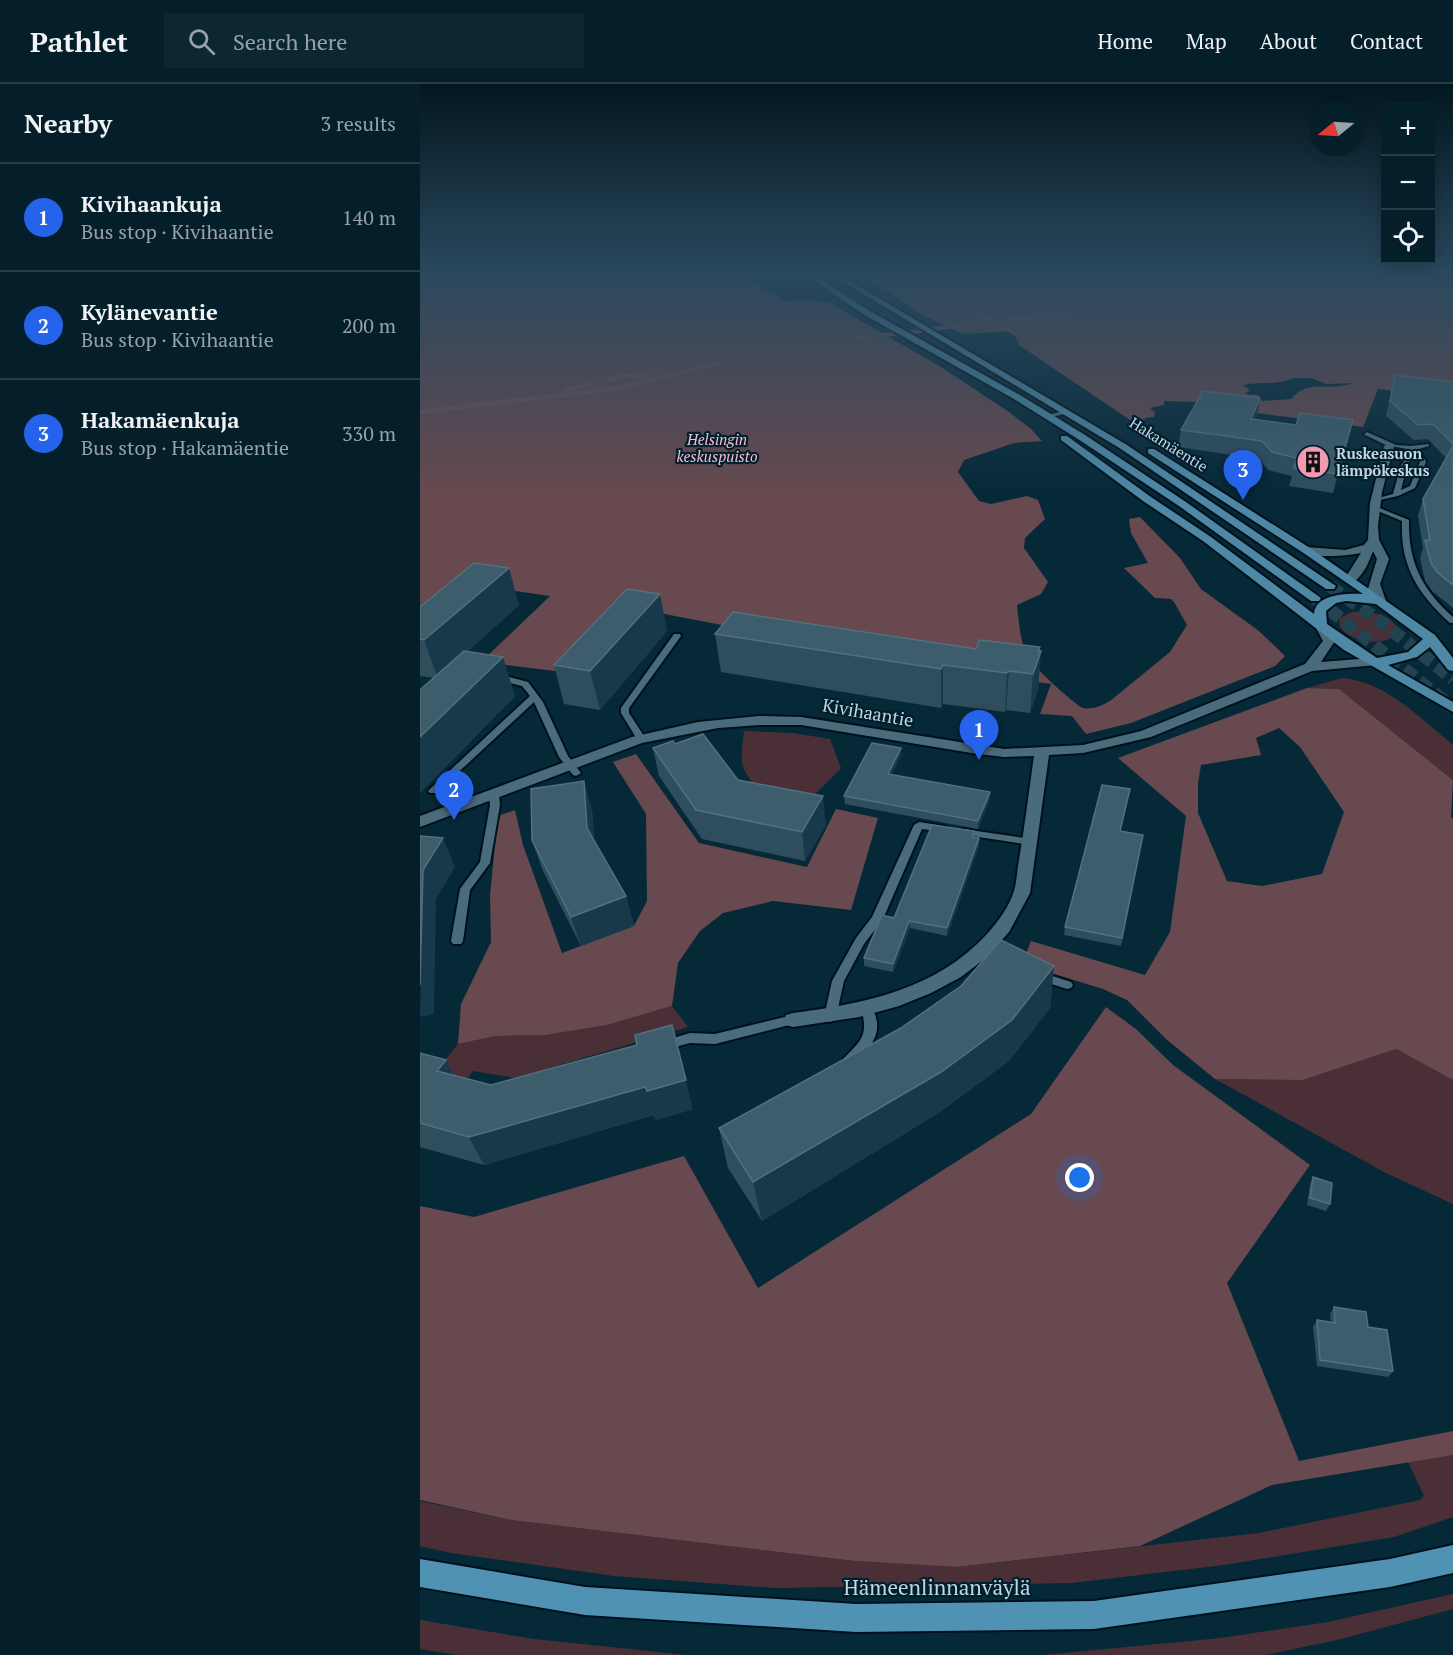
<!DOCTYPE html>
<html lang="en">
<head>
<meta charset="utf-8">
<style>
	body { margin:0; font-family:"PT Serif",serif; background:#0d2732; color:#f1f3f6 }
	.controls { position:absolute; right:18px; top:18px; display:grid; overflow:hidden; border-radius:0px; box-shadow:0 3px 15px #0003 }
	.controls button { width:54px; height:54px; display:grid; place-items:center; padding:0; border:0; border-bottom:2px solid #253d47; background:#041f2a; color:#f1f3f6; font:30px sans-serif }
	.compass { position:absolute; left:889px; top:18px; width:54px; height:54px; border-radius:50%; background:#041f2a; box-shadow:0 3px 15px #0003; rotate:252deg }
	.you { position:absolute; left:660px; top:1094px; width:21px; height:21px; margin:-15px; border:4px solid #fff; border-radius:50%; background:#1a73e8; box-shadow:0 0 0 9px #1a73e833 }
	.badge { display:grid; place-items:center; width:39px; height:39px; border-radius:50%; background:#2563eb; color:#fff; font-size:20px; font-weight:700 }
	.pin { position:absolute; translate:-50% -50px; filter:drop-shadow(0 2px 3px #0008) }
	.pin::after { content:''; position:absolute; top:32px; width:21px; height:18px; background:inherit; clip-path:polygon(0 0,100% 0,50% 100%) }
	.list { margin:0; padding:0; list-style:none }
	h2 { display:flex; justify-content:space-between; align-items:center; height:78px; margin:0; padding:0 24px; font-size:26px }
	h2 small { font-size:20px; font-weight:400; color:#97a2a8 }
	.list li { display:grid; grid-template-columns:39px 1fr auto; gap:18px; align-items:center; box-sizing:border-box; height:108px; padding:0 24px; border-top:2px solid #253d47 }
	.list b { display:block; font-size:22px; white-space:nowrap }
	.list p { margin:0; font-size:20px; white-space:nowrap; color:#97a2a8 }
	.list em { font-size:20px; font-style:normal; color:#97a2a8 }
	.icon { flex:none; width:33px; height:33px; fill:none; stroke:currentColor; stroke-width:2; stroke-linecap:round; stroke-linejoin:round }
	.map { position:relative; flex:none; width:1033px; height:1571px; overflow:hidden }
	header { display:flex; align-items:center; gap:36px; box-sizing:border-box; height:84px; padding:0 30px; background:#041f2a; border-bottom:2px solid #253d47 }
	header strong { font-size:28px }
	nav { display:flex; gap:33px; margin-inline-start:auto; font-size:21px }
	.search { width:420px; height:54px; background:#0d2732; display:flex; align-items:center; gap:15px; box-sizing:border-box; padding:0 21px; border-radius:0px; color:#97a2a8; font-size:22px }
	main { display:flex }
	aside { flex:1; background:#041f2a }
	.map>svg:first-child { display:block }
</style>
</head>
<body>
<header>
<strong>Pathlet</strong>
<div class="search"><svg class="icon" aria-label="search" viewBox="0 0 24 24"><circle cx="10" cy="10" r="6"/><path d="M15 15l6 6"/></svg>Search here</div>
<nav><a>Home</a><a>Map</a><a>About</a><a>Contact</a></nav>
</header>
<main>
<aside>
<h2>Nearby<small>3 results</small></h2>
<ul class="list">
<li><span class="badge">1</span><div><b>Kivihaankuja</b><p>Bus stop · Kivihaantie</p></div><em>140 m</em></li>
<li><span class="badge">2</span><div><b>Kylänevantie</b><p>Bus stop · Kivihaantie</p></div><em>200 m</em></li>
<li><span class="badge">3</span><div><b>Hakamäenkuja</b><p>Bus stop · Hakamäentie</p></div><em>330 m</em></li>
</ul>
</aside>
<div class="map">
<svg width="1033" height="1571" viewBox="0 0 1033 1571">
	<rect width="100%" height="100%" fill="#062938"/>
	<g fill="#4a3036">
		<path d="M932,528c15,-1 42,1 46,20 -11,19 -66,7 -58,-14z"/>
		<path d="M922,594c44,4 78,40 111,67v35l-114,-91 -32,-1z"/>
		<path d="M324,647l49,2 37,6 11,29 -29,29 -49,-2c-24,-28 -23,-28 -19,-64z"/>
		<path d="M252,922l16,21 -172,51 -43,-7 -12,18 -32,-9 29,-36 38,-8 50,-1 61,-10z"/>
		<path d="M976,965l57,31v124l-67,-31 -171,-94 88,1z"/>
		<path d="M1033,1371v62l-59,20 -170,28 -152,18 -297,5 -161,-12 -163,-23 -31,-7v-45l91,19 344,41 102,6 302,-34 161,-33 4,-4 -16,-34z"/>
		<path d="M1033,1510v15l-116,31 -72,15h-222l178,-17 107,-16z"/>
		<path d="M0,1536l114,19 153,16h-230l-37,-6z"/>
	</g>
	<g fill="#67494f" fill-rule="evenodd">
		<path d="M0,190h317l49,27 22,-1 22,3 111,64 68,45 22,17 11,12 -28,2 -50,17 -6,12 21,29 12,3 36,-8 11,4 7,19 -20,19 -1,10 24,34 -7,12 -24,11c2,18 3,40 13,55 6,9 45,45 53,48 9,2 18,-2 27,-7l60,-49 17,-27 -13,-23 -3,-3 -16,-1 -31,-30 24,-5 -17,-30 -2,-14 11,-2 40,41 21,31 58,42 26,25 -10,10 -144,57 -45,11 -14,-18 -32,-2 11,-30 -82,-12 -331,-63 -59,65 -98,-12 69,-66 -78,-11 -52,45z"/>
		<path d="M441,190h243l-1,2 12,-2h338v124l-75,-9 -15,38 -167,-22 2,-3 -34,-1v4l-14,3 5,4 -1,5 -9,1 -3,10 -123,-83 -6,-14 -50,3 -46,-22zM873,294h19l14,6 26,-1c-21,9 -45,-5 -61,16l-29,2 -4,-6 -13,-1 5,-4 -7,-5c17,-4 33,1 50,-7z"/>
		<path d="M887,604l32,1 114,91 -2,37 2,2v261l-57,-31 -93,31 -88,-1 -49,-40 -39,-39 -24,-11 -81,-25 9,-23 114,34 25,-43 16,-116 -68,-58zM859,644l21,19 44,65 -22,62 -60,12 -35,-5 -29,-68v-30l3,-18 60,-10 -5,-17z"/>
		<path d="M216,670l63,89 108,24 29,-58 42,9 -27,92 -78,-9 -50,12 -23,18 -22,32 -6,43 -65,19 -61,10 -50,1 -38,8 3,-40 30,-62 -1,-47 8,-79 17,-6 8,35 39,108 72,-27 13,-25 -1,-87 -33,-52z"/>
		<path d="M686,923l30,22 37,36 137,100 -83,118 72,178 154,-30v24l-181,30 -132,61 -183,21 -102,-6 -344,-41 -91,-20v-294l54,11 210,-61 74,132 273,-174z"/>
	</g>
	<g fill="none" stroke-linecap="round" stroke-linejoin="round">
		<g stroke="#705158" stroke-width="4">
			<path d="M731,217l76,-8 31,-6 13,-8 23,-5"/>
			<path d="M548,221l11,10 12,6"/>
			<path d="M512,245l64,-7"/>
			<path d="M594,249l-18,-11 152,-20"/>
			<path d="M436,254l65,-7"/>
			<path d="M187,296l18,-4 25,1"/>
			<path d="M147,306l22,-6"/>
			<path d="M187,307l115,-29"/>
		</g>
		<g stroke="#705158" stroke-width="4.5">
			<path d="M147,306l3,-1"/>
			<path d="M0,328l193,-23"/>
		</g>
		<g stroke="#224351" stroke-width="13" stroke-dasharray="13 6" stroke-linecap="butt">
			<path d="M910,502l54,38 69,55"/>
			<path d="M895,514l138,110"/>
		</g>
		<g stroke="#00111c" stroke-width="4">
			<g id="service">
				<path d="M646,326l2,1v2l-20,5 -3,-2z"/>
				<path d="M947,348l29,13 15,1 18,-2v2l-10,3 7,13 -11,26 -17,8 -23,5v-2l18,-5 8,-29 11,-15 -26,-5 -21,-10 -1,-1zM995,369l5,9 -10,24 -9,4 6,-25z"/>
				<path d="M953,423h4l32,13c-1,42 13,69 44,97v6h-3c-32,-29 -50,-57 -48,-102l-29,-12z"/>
				<path d="M254,550h6l1,2 -52,72v5l17,26 -5,3 -3,-1 -17,-28v-5z"/>
				<path d="M77,590l31,8 15,20 25,54 13,17 -5,3 -3,-1 -14,-18 -25,-55 -98,91h-6l-2,-2 2,-2 100,-93 -8,-10 -28,-7 -1,-2z"/>
				<path d="M74,708l5,3 1,10 -10,58 -20,27 -7,51 -2,3h-8l-2,-3 9,-52 20,-27 10,-57 -1,-10z"/>
				<path d="M499,738l25,4 5,3 -5,3 -22,-3 -39,90 -19,25 -20,37 -8,36 -2,3 -4,2 -4,-2 -2,-3 8,-36 24,-43 16,-21 42,-92z"/>
				<path d="M543,745l68,10 5,3 -5,3 -72,-11 -1,-2z"/>
				<path d="M620,888l31,10 2,3 -2,3 -4,1 -31,-10 -2,-3 2,-3z"/>
				<path d="M447,920l4,2c4,7 7,15 6,23 -1,13 -20,40 -33,37l-2,-4 2,-4c17,-17 25,-23 17,-49l2,-3z"/>
				<path d="M373,931l4,2 2,3 -2,3 -82,21 -25,-1 -26,7 -4,-2 -2,-3 2,-3 30,-9 25,1z"/>
			</g>
		</g>
		<g stroke="#00111c" stroke-width="4">
			<g id="minor">
				<path d="M969,359l5,3 -12,46 -4,34 1,14 10,19 -9,25 6,17 -6,4 -4,-1 -8,-15 9,-30 -4,-8c-4,11 -11,28 -23,33l-6,-4 17,-27c-14,3 -49,6 -61,-3l6,-3 39,3 19,-5 4,-5 2,-37 14,-57z"/>
				<path d="M901,538l4,1 10,18 -14,21 51,-4 7,4 -2,3 -65,6 -161,66 -68,16 -34,2 -19,138 -21,39 -22,25 -26,20 -30,16 -32,13 -40,11 -66,10 -7,-2 -2,-5 2,-5 7,-2c71,-9 144,-24 194,-79 11,-12 22,-27 27,-43 3,-10 3,-21 5,-31 6,-35 10,-70 15,-104l-30,1 -26,-3 -177,-29h-42l-41,3 -76,15 -222,84v-11l212,-79 66,-15 61,-6 42,1 203,32 79,-4 58,-14 164,-67 18,-23 -8,-15z"/>
			</g>
		</g>
		<g stroke="#00111c" stroke-width="4">
			<g id="primary">
				<path d="M384,190h8l56,36 152,85 65,40 101,67 135,96 -2,3h-8l-132,-95 -101,-67 -64,-40 -151,-85z"/>
				<path d="M410,190h8l289,171 209,141 -2,3h-8l-205,-140z"/>
				<path d="M641,352h6l84,61 60,40 103,77c1,-20 33,-21 49,-20l-61,-42 -154,-99v-4h6l156,99 125,87 18,23v13l-5,-1 -18,-23 -13,10 -29,8 65,37v10l-109,-62 -141,-109 -60,-40 -82,-61zM926,517l30,3 47,35 -15,13 -31,6 -50,-34 -1,-13 10,-8z"/>
			</g>
		</g>
		<g stroke="#00111c" stroke-width="4">
			<path id="trunk" d="M1033,1461v28l-63,14 -296,42 -238,3 -271,-17 -165,-28v-28l165,28 271,17 238,-3 296,-42z"/>
		</g>
		<use href="#service" fill="#496b7c" fill-rule="evenodd"/>
		<use href="#minor" fill="#496b7c" fill-rule="evenodd"/>
		<use href="#primary" fill="#4e88a5" fill-rule="evenodd"/>
		<use href="#trunk" fill="#5092b3" fill-rule="evenodd"/>
	</g>
	<g fill="#2e4e5e">
		<path d="M975,291l58,7v226l-21,-17 -7,-10 -5,-23 3,-10 -5,-32 5,-17 23,-41 -18,-19 -14,1 -28,-24z"/>
		<path d="M840,314l-3,17 -2,5 94,18 -16,55 -44,-7 3,-10 -24,-6 -9,-11 -81,-12 3,-17z"/>
		<path d="M240,510l7,37 -67,79 -36,-6 -10,-39z"/>
		<path d="M99,521l-51,46 47,45 -95,97v-103l14,-12 -14,-2v-69z"/>
		<path d="M295,550l261,15 64,-2 -2,43 -8,23 -24,-3 -1,2 -62,-8 -2,4 -220,-36z"/>
		<path d="M255,660l63,36 88,45 -21,36 -103,-22 -43,-63 -6,-28z"/>
		<path d="M481,671l-10,20 99,17v7l-12,30 -133,-25 -1,-8z"/>
		<path d="M710,705l-10,42 23,4 -22,111 -57,-11 1,-8z"/>
		<path d="M172,726l2,31 32,55 8,30 -53,20 -39,-77 -10,-29z"/>
		<path d="M554,747v6l5,9 -32,90 -37,-8 -17,44 -29,-6v-8l30,-40z"/>
		<path d="M634,882l-4,42 -41,53 -69,51 -178,109 -34,-53 -9,-40z"/>
		<path d="M0,969l26,7 8,15 37,10 202,24 -37,11 -2,-5 -170,50 -64,-18z"/>
		<path d="M893,1093l17,27 -4,7 -19,-6 3,-21z"/>
		<path d="M914,1223l34,20 25,44 -5,6 -71,-11 -4,-39 4,-7 14,2 -1,-8z"/>
	</g>
	<g fill="#173949">
		<path d="M840,314l-3,17 -10,22 4,-18z"/>
		<path d="M933,336l-4,18 -16,55 4,-19z"/>
		<path d="M89,484l10,37 -81,74 -14,-39z"/>
		<path d="M240,510l7,37 -67,79 -10,-39z"/>
		<path d="M620,563l-1,9 2,-5 -3,39 -8,23 3,-39z"/>
		<path d="M83,573l12,39 -95,97v-56z"/>
		<path d="M523,581v39l-2,4v-39z"/>
		<path d="M589,587l-3,39 -1,2 2,-39z"/>
		<path d="M481,664v7l-13,27v-8z"/>
		<path d="M164,697l8,29 3,47 -8,-29z"/>
		<path d="M570,708v7l-12,30v-8z"/>
		<path d="M403,712l3,29 -21,36 -3,-29z"/>
		<path d="M23,754l12,29 -19,32 -2,115 -14,3 3,-147z"/>
		<path d="M559,754v8l-32,90v-8z"/>
		<path d="M206,812l8,30 -53,20 -10,-29z"/>
		<path d="M489,837l1,7 -17,44v-8z"/>
		<path d="M634,882l-4,42 -41,53 -69,51 -178,109 -9,-39z"/>
		<path d="M252,941l21,84 -37,11 -2,-5 -170,50 -15,-28z"/>
		<path d="M26,976l15,29 -24,-18z"/>
	</g>
	<g fill="#3e5d6c" stroke="#53707e" stroke-width="1.5">
		<path d="M975,291l58,7v62l-20,-20 -15,1 -28,-24z"/>
		<path d="M783,307l57,7 -9,21 45,6 4,-12 53,7 -16,54 -43,-6 3,-10 -25,-6 -10,-11 -81,-11z"/>
		<path d="M1033,362v139l-15,-12 -7,-10 -6,-23h5l-7,-41z"/>
		<path d="M54,479l35,5 -85,72 -4,-1v-32z"/>
		<path d="M207,505l33,5 -70,77 -36,-6z"/>
		<path d="M313,528l243,37 3,-9 61,7 -2,4h3l-8,23 -24,-3 -2,2 -64,-8 -2,4 -226,-35z"/>
		<path d="M44,567l39,6 -83,80v-47z"/>
		<path d="M283,650l35,46 85,16 -21,36 -106,-22 -43,-62 20,-7 2,3z"/>
		<path d="M452,659l29,5 -13,26 102,18 -12,29 -134,-25z"/>
		<path d="M164,697l3,47 39,68 -55,21 -39,-77 -1,-51z"/>
		<path d="M682,701l28,4 -10,42 23,4 -21,103 -57,-11z"/>
		<path d="M512,741l42,6 -2,6 7,1 -32,90 -38,-7 -16,43 -29,-6 17,-41 1,-2 12,3z"/>
		<path d="M0,752l23,2 -20,32 -3,115z"/>
		<path d="M581,856l53,26 -42,54 -71,52 -188,110 -34,-54 182,-100 60,-42z"/>
		<path d="M252,941l14,55 -39,11 -2,-4 -176,50 -49,-14v-70l26,7 -9,11 54,14 146,-40 -2,-10z"/>
		<path d="M893,1093l19,6 -2,21 -20,-6z"/>
		<path d="M914,1223l32,5 2,15 19,3 6,41 -73,-11 -3,-40 18,3z"/>
	</g>
	<linearGradient id="sky" x2="0" y2="1"><stop stop-color="#03171f"/><stop offset="0.46" stop-color="#2a495e"/><stop offset="1" stop-color="#2a495e" stop-opacity="0"/></linearGradient>
	<rect width="1033" height="410" fill="url(#sky)"/>
	<defs>
		<g id="building-disc" transform="scale(1.725)"><circle r="9.5" fill="#f29aaf" stroke="#001f2e"/><path d="M-4-6H4V6H1V3H-1V6H-4ZM-2.5-4.3h1.7v1.8h-1.7ZM.8-4.3h1.7v1.8H.8ZM-2.5-1h1.7V.8h-1.7ZM.8-1h1.7V.8H.8Z" fill="#111"/></g>
	</defs>
	<g fill-rule="evenodd">
		<use href="#building-disc" x="893" y="378"/>
	</g>
	<g text-anchor="middle" dominant-baseline="central" stroke-width="4.5" stroke-linejoin="round" paint-order="stroke">
		<g font-size="15" font-style="italic" fill="#fbbdcb" stroke="#001f2e">
			<text x="297" y="355">Helsingin<tspan x="297" dy="17">keskuspuisto</tspan></text>
		</g>
		<g font-size="15" fill="#c3d5df" stroke="#001f2e">
			<text transform="translate(749 360) rotate(32)">Hakamäentie</text>
		</g>
		<g font-size="15" font-weight="bold" fill="#c3d5df" stroke="#001f2e" text-anchor="start">
			<text x="916" y="369">Ruskeasuon<tspan x="916" dy="17">lämpökeskus</tspan></text>
		</g>
		<g font-size="18" fill="#c3d5df" stroke="#001f2e">
			<text transform="translate(448 628) rotate(10)">Kivihaantie</text>
		</g>
		<g font-size="21" fill="#c3d5df" stroke="#001f2e">
			<text x="517" y="1503">Hämeenlinnanväylä</text>
		</g>
	</g>
</svg>
<div class="controls">
<button>+</button>
<button>−</button>
<button><svg class="icon" aria-label="locate" viewBox="0 0 24 24"><circle cx="12" cy="12" r="6"/><path d="M12 2v4M12 18v4M2 12h4M18 12h4"/></svg></button>
</div>
<svg class="compass" viewBox="-18 -18 36 36"><path d="M0-13l5 13h-10z" fill="#e53935"/><path d="M0 13l5-13h-10z" fill="#97a2a8"/></svg>
<div class="you"></div>
<div class="pin badge" style="left:559px;top:676px">1</div>
<div class="pin badge" style="left:34px;top:736px">2</div>
<div class="pin badge" style="left:823px;top:416px">3</div>
</div>
</main>
</body>
</html>
